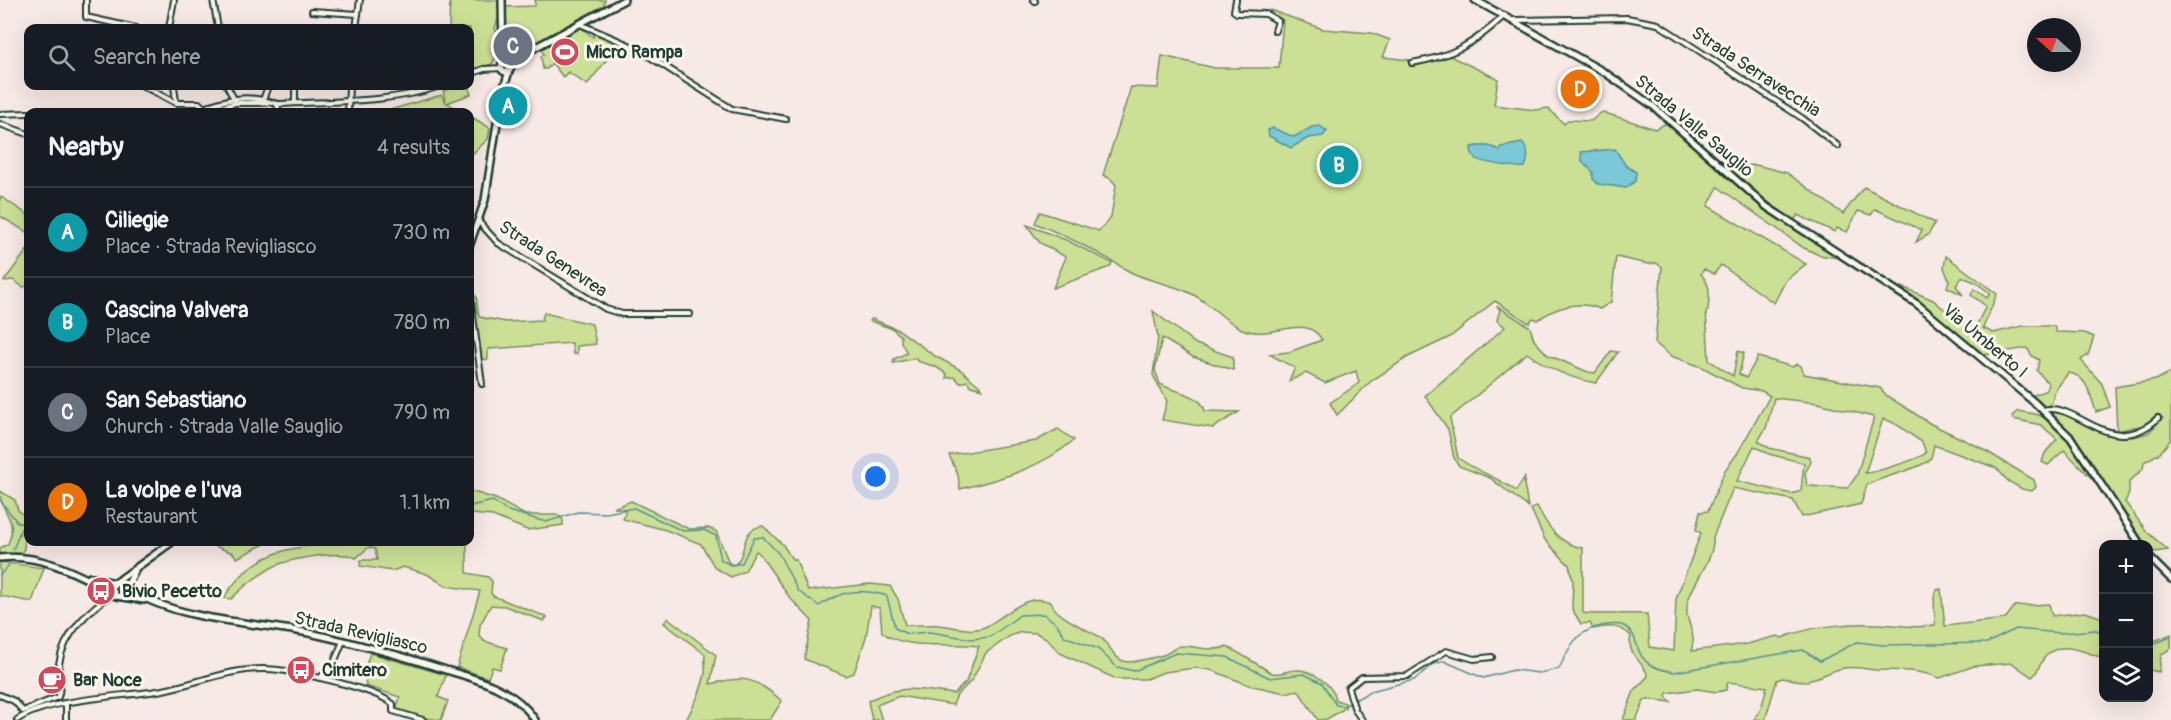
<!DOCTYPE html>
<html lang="en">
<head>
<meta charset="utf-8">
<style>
	body { margin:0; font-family:Pangolin,sans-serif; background:#20242c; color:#f1f3f6 }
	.controls { position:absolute; right:18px; bottom:18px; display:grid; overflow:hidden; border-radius:12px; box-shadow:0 6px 24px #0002 }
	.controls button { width:54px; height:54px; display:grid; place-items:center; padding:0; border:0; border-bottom:2px solid #363941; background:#171b24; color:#f1f3f6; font:30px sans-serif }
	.compass { position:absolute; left:2027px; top:18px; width:54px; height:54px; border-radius:50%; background:#171b24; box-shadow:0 6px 24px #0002; rotate:291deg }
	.you { position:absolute; left:876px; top:477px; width:21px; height:21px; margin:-15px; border:4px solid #fff; border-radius:50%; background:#1a73e8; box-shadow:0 0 0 9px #1a73e833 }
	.badge { display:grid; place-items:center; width:39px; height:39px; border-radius:50%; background:#d1495b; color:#fff; font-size:20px; font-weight:700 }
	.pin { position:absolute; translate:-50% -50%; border:3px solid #fff; box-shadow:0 2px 6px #0006 }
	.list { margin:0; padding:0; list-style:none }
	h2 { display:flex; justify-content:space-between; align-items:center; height:78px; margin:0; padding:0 24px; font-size:26px }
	h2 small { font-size:20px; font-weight:400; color:#9ea1a6 }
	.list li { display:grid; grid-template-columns:39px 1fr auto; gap:18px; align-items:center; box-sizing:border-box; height:90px; padding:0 24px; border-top:2px solid #363941 }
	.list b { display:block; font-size:22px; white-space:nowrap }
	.list p { margin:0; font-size:20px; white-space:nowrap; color:#9ea1a6 }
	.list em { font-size:20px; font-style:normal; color:#9ea1a6 }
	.icon { flex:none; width:33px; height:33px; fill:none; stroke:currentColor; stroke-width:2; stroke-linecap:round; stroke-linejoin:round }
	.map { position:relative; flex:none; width:2171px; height:720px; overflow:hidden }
	.search { position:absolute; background:#171b24; box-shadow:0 6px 24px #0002; left:24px; top:24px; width:450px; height:66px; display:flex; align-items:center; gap:15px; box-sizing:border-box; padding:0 21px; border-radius:12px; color:#9ea1a6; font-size:22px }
	.panel { position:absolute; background:#171b24; box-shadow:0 6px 24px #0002; left:24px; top:108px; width:450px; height:438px; border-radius:12px }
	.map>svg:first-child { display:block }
</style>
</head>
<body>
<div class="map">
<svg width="2171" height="720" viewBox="0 0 2171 720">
	<rect width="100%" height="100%" fill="#f7e9e5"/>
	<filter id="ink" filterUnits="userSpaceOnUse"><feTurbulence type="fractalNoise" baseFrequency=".0167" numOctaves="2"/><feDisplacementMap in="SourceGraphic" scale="12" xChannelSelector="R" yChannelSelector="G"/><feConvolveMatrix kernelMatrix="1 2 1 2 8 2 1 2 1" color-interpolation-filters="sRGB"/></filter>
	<g filter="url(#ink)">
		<g fill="#cce095" stroke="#768e64" stroke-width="1.5" fill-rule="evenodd">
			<path d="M450,0h50v14l-5,13c4,13 5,25 -3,37l-22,7v-43h-21z"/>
			<path d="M535,0h70l-2,6 -87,47 4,-16 -6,-2 -2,5 -7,-3v-30l30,-1z"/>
			<path d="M1270,10l53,19 48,4 19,7 -7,17 26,3 4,6 37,-10 48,23 -4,26 42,5 12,-2 16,16 4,-4 23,1 11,-9 53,17 12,-6 98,85 79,51 -25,-4 -15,-7 -86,-61 -10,19 98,58 -20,16 -12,23 -53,-38 -7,9 -10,-5 -3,5c11,12 8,22 7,37h-2l3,49 24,16 5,-25 6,2 -5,21 7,4 12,-21 35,10 3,-3 5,2 3,8 76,14 7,8 44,28 50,24 53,32 2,7 -4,4 -10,-2 -14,-8 -12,-13 -62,-23c-1,4 -2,11 -4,14 -4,8 -50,18 -63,26l-6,19 -59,13 -9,-17 -60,-12 -20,49c2,22 -19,43 -25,64 -4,15 3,23 5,37 1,5 -2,8 -1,13l55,-7 30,-8 5,2c28,-12 67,-15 97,-14 20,1 36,5 56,1l-1,-28 3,-7 4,-1 4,37 60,-7 10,-13 34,-2 3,12 33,-4 18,6v40c-19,-6 -42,-19 -58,-1 -6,7 -7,16 -13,20l-20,-14 -38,3 -34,12c-24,-9 -39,-7 -64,-8 -10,-1 -21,-4 -32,-2 -13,2 -20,9 -34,11l-2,3 -26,-4 -5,2 -12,40 -11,-1 7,-10 6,-22 -39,-5 -2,8 -9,2 -20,-3 -30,4 -1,3 5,6 -23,-3 -4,2 -8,19h-13l11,-29 14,-15c-6,-17 -22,-21 -17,-40 -12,-12 -23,-10 -38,-7l-3,-6 -9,1 -9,-15 1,-28 -4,-16 -24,-25 -14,-31 6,-3c11,22 22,38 46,42v65c6,2 52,0 64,1l3,33 24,4 2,-52 25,-66 -5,-3 4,-18 8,-1 17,-41 12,-16 33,-58 -8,-5 -20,-3 -40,-21 -31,-11 -16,-13 7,-76 -6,-4 -8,1 -32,-7 -5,45 -11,7c-20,-9 -45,-2 -62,11l-5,-2 -4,5 -34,-22 -45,36 -42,20 -37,24 -34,34 -7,-12 29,-20 -3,-12 -31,12 -19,-10 -17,8 6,-13 -26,-14 20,-2 33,-12c-17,-29 -49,2 -80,-11 -19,-9 -34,-28 -52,-36 -20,-10 -46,-12 -65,-24 -28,-18 -59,-33 -90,-46l5,-11 59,19 12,-14 5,-32 -5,-6 -8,-4 28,-88 27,1 4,-32 53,12h64l4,-48 -14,-7zM1774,398l44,5 56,14 -17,58 -9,13 -41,-2 -2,-13 6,-11 -1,-5 -41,-9 -11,-7 8,-13zM1883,419c15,3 26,16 39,23l4,11c-7,6 -52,20 -61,20zM1754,446l15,8 35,9 -3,28 -9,3 -55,-13z"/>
			<path d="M579,26l14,11 2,-4 24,11 -32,41 -19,-13 -5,5 -11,-14 -5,6h-4l-2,-13 3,-2 -4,-6z"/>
			<path d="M458,86h10l3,8 -24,9 16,9h-80l58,-17 5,7 -3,-11z"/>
			<path d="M470,116l20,12 -2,11 -18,17z"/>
			<path d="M1710,155l25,11 21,-1 31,8 56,41 21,-27 71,36 -7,12 -12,7 6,-12 -47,-21 -4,6 -13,-4 -11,21 -10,-4 -2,4 -37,-17 -5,7z"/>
			<path d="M0,196l28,19v18l-28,-17z"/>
			<path d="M1027,225l39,15 46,23 -2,4 -57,21 13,-31 -26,-14z"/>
			<path d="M28,249v37l-5,1 -10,-7 -9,1z"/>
			<path d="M1946,256l51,38 -14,34 10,5 30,-7h31l2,6 29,1 9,4 -6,18 -7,5 21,24 8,23 -14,5c-5,-15 -9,-38 -28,-39l-14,19 -2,11 -9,5 -12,-12 16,-6 2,-6 -12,-13 2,-11 -7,-4 -5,-8 -43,7 -84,-69 33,14 22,18 20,10 11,-22 -15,-11 3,-6 13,9 3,-5 -15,-11 -13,-5 -6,9 7,9 -16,-8 2,-7 -5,-12z"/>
			<path d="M472,294l4,2 3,21 27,5 36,-2 2,-7 48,11 4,20 -19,2v8h-4l-1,-11 -84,6v10l-6,1z"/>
			<path d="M1497,306l33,21 4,13 14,15 40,17 7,1 16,-22 7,1 -22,31c-27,-5 -47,-14 -69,-30l-77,65 8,40c18,13 39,19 58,33l9,-14 -1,7 4,23 -38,-29 -31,-12 -5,-8 -6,-29 -23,-33 80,-69 -8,-7 3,-10z"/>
			<path d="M1153,311l43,33 37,13v13l-40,-13 -31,-19 -7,32 5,14c15,9 41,9 45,27l34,1 -26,16 -51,-8 5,-19 -14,-26 5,-38z"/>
			<path d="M872,319l27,11 36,26 26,14 22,19 -12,-3 -4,-5 -7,2 -5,-6 -9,1 1,-4 -11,-7 -19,-6 -1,-3 -23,5 1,-4 13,-6 -6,-11v-6l-8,-7 -23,-8z"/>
			<path d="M2171,372v67l-11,14 -16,9 -1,7 -14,13v11l-4,9 22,30 21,18 -13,2 -7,-8h-3l-73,-108 -27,-25h13l48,24 28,2 14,-4 15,-15 -4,-1 -19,12 -1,-3 -22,5 -2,-44 41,-7z"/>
			<path d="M2018,411c7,2 17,2 23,5 26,13 42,48 58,70l-35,-36 -16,15 -6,-3 3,-9 12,-14 -16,-14 -28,-6 -1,-3z"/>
			<path d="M1058,429l16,11c-33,28 -73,39 -114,49l-2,-14 -9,-20 87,-14z"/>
			<path d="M0,491l15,9 3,10 10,9c1,11 -4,18 -4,30l-3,4 -21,2v-7l8,-4c11,-27 -8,-30 -8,-53z"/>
			<path d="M470,491l26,8 29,16h33l5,5v5l-36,5 -34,-14 -21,-2 -2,5z"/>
			<path d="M631,501l58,28 19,-1 8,3 13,32 5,2c15,-11 4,-36 29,-39l20,19 9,14 4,1 12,31 62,-7 20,2 8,13 7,26c11,1 23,-1 34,0 14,1 31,8 46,2 21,-10 42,-37 67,-24 1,12 36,27 48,34 11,7 13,26 31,25 7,-1 27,-5 35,-8 6,-3 10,-8 16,-8 14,0 32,7 45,0l45,27c10,2 15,-3 24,-3 16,-1 37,15 40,30l9,3v5l-18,11 -9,1 -20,-30 -13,3 -36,-8 -38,-15 -16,-2 -31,4 -18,7h-30l-56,-26 -14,-15 -10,-5 -15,-1 -11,4 -24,17 -14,27 -15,15 -4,10 -54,-9 -22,9 5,15h-10l-4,-19c34,-18 50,-11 86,-7l12,-12 13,-36c-30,-4 -74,5 -97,-14l-2,-24 -9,-2 -5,31 -12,36 -8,3 -42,-17 8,-38 -22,-23 -31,-45 -3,-2 -11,20 -14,6 -16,-9 -14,-24 -35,-14 -43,-11 3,-10 -12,-1z"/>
			<path d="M204,542h64l-31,16 -4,-5z"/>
			<path d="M358,542h109v31l21,4 4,4 -1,12 2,3 54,21 -3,4 -39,-15 -14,-1 -11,20 -1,10 5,6 23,7 -7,21 -8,-2 -4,11 -31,-11 23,-76 -34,-5 -19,-12 -24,-7 -11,4 -32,-5 1,-6h16l-2,-11 -6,-2 -13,11c-15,-8 -67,0 -85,10 -14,8 -29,20 -40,31l-8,-1c6,-7 11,-15 18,-22 32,-33 74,-30 117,-34z"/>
			<path d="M0,562l44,6 -12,34 -32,-6z"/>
			<path d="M668,618l48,37 -6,29c35,-8 43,-8 72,17l-12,19h-84c8,-15 16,-30 19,-47 1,-6 -1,-13 0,-19l-41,-31z"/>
			<path d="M2171,634v14l-10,7 -2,17 -10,-2v-27z"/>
			<path d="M370,653l76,22 -8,22 10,4 -7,19 -31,-4 -14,-6 4,-13 -34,-11 -2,-15z"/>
		</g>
		<g fill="#7ac8d8" stroke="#569096" stroke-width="1.5">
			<path d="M1320,126l7,5 -4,5 -15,2 -17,10 -22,-12 -1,-6 5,-2 21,9 18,-10z"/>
			<path d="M1522,143c7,7 7,15 3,24 -7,1 -42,-4 -48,-8 -5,-3 -6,-7 -6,-12 10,-2 21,-3 29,4l1,-4z"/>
			<path d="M1615,149l11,17 10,6 -1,9 -9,7 -28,-4 -5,-5v-7l-11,-11 -1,-9z"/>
		</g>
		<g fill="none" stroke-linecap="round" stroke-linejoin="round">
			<g stroke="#569096" stroke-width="1.5">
				<path d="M0,500l17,22 11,4"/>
				<path d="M470,506l23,-5 12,9 41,12 32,-10 28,1 28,-5 49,23 21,-1 12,6 5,24 10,5 11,-2 12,-25 9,-1 16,17 19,37 21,15c22,-16 43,-18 68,-10l8,32 12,6 23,-2 41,7 19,-2 30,-22 24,-1 13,10 7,12 34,13 19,18 17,4 42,-18 51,4 43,21 34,-4 18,9 14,22 8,1 27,-15 43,-11 18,-15 12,-4 39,17 31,-8 25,3 20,-4c10,-22 17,-38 42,-43 7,-1 16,-3 23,0 22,12 1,39 50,46l129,-22 17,11 37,-19 26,3 104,-2 29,-14 44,4 36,-3 8,3"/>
				<path d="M13,550l9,-24"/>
				<path d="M0,575l9,-10"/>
				<path d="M2148,646l23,-9"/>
			</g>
			<g stroke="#1f3d34" stroke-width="8">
				<g id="minor">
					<path d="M86,0v17l50,11"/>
					<path d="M213,0l5,28"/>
					<path d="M1034,0l1,1"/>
					<path d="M1236,0l-2,11 3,2 29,1 12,7 -3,10"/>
					<path d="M312,11l46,3"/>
					<path d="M1514,20l113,-2 31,6 144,94 36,28"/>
					<path d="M580,24l56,24 96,61 54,10"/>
					<path d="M169,28l5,-28"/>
					<path d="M356,28l4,-28"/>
					<path d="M1412,63c41,-7 62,-19 93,-48"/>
					<path d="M470,74l14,-5 18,-1"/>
					<path d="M143,86l33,17h23l5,5"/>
					<path d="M174,86l2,16"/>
					<path d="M227,86l7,13"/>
					<path d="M263,100l5,-14"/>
					<path d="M295,103v-17"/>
					<path d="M277,104l2,8"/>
					<path d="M42,112h10"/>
					<path d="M197,112c18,-11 44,-17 66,-12 6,1 11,4 17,4 52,-3 112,-1 160,-18"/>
					<path d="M207,112l28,-9h32"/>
					<path d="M348,112l1,-26"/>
					<path d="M0,114l28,-1"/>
					<path d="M0,124l28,10"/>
					<path d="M478,221l20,22 108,66 16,5h68"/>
					<path d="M470,294l12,90"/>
					<path d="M2043,410c33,-10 69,52 115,8"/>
					<path d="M320,678l13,-13 10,-24"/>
					<path d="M0,695l14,6 9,10"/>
					<path d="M66,704v16"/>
					<path d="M23,711l35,-14c4,-10 0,-22 1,-33 4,-29 31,-57 55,-70"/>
					<path d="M17,720c30,-22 108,-23 146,-30 34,-7 69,-22 103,-21 26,1 108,19 127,35v7l30,9"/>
					<path d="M1362,720l-7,-10 -7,-22 14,-11 45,-1 39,-25 28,8 18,-2"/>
				</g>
			</g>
			<g stroke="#1f3d34" stroke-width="10">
				<g id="tertiary">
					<path d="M502,0l1,64"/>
					<path d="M1475,0l129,72 49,34 114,101 150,97 118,99 36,35 69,106"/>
					<path d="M508,62l116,-62"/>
					<circle cx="506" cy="67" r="5"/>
					<path d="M470,244l15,-44 16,-102 8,-27"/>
					<path d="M2148,556l23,23"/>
					<path d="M0,558c41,-5 77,16 113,34"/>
					<path d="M90,577l25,6"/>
					<path d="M115,583l57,-41"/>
					<path d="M115,583l-3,6 4,7 28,4"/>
					<path d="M129,590c57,33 123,31 185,44 45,10 89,22 132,36 34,10 69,19 89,50"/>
					<path d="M129,592l-1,-8 7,-13"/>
				</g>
			</g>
			<use href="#minor" stroke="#fbf7ec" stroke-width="4"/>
			<use href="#tertiary" stroke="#fbf7ec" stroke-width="5"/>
		</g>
	</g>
	<defs>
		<g id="stadium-disc" transform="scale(1.5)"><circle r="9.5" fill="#d1495b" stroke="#fbf7ec"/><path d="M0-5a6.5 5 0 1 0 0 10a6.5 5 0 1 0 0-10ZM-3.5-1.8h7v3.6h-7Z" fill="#fff"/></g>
		<g id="bus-disc" transform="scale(1.5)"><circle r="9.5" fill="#d1495b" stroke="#fbf7ec"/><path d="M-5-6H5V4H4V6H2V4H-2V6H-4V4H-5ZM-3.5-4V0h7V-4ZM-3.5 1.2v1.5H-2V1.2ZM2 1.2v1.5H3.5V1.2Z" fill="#fff"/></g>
		<g id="cafe-disc" transform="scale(1.5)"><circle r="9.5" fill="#d1495b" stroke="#fbf7ec"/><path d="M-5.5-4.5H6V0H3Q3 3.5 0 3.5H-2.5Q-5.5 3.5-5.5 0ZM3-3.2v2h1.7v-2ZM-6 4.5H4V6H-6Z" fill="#fff"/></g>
	</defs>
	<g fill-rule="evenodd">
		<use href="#stadium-disc" x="565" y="52"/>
		<use href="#bus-disc" x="101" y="591"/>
		<use href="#bus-disc" x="301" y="670"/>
		<use href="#cafe-disc" x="52" y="680"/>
	</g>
	<g text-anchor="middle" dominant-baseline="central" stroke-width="6" stroke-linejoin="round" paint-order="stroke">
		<g font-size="18" font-weight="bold" fill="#1f3d34" stroke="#fbf7ec" text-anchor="start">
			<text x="586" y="52">Micro Rampa</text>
			<text x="122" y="591">Bivio Pecetto</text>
			<text x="322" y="670">Cimitero</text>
			<text x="73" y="680">Bar Noce</text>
		</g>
		<g font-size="18" fill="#1f3d34" stroke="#fbf7ec">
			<text transform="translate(1756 72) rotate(33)">Strada Serravecchia</text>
			<text transform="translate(1694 126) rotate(40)">Strada Valle Sauglio</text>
			<text transform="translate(553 259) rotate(33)">Strada Genevrea</text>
			<text transform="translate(1985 341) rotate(40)">Via Umberto I</text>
			<text transform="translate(361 633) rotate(13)">Strada Revigliasco</text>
		</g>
	</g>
</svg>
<div class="controls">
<button>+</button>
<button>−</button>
<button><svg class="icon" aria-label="layers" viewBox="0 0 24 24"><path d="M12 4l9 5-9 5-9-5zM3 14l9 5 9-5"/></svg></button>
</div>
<svg class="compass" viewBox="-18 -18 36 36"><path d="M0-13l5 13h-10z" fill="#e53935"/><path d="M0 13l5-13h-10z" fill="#9ea1a6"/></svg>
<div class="you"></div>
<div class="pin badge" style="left:508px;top:106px;background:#0f9aa8">A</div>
<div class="pin badge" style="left:1339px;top:165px;background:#0f9aa8">B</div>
<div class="pin badge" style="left:513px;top:46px;background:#6b7280">C</div>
<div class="pin badge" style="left:1580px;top:89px;background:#e8710a">D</div>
<div class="search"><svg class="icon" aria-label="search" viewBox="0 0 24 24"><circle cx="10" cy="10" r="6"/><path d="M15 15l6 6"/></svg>Search here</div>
<section class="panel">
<h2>Nearby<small>4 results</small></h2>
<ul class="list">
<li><span class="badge" style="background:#0f9aa8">A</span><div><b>Ciliegie</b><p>Place · Strada Revigliasco</p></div><em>730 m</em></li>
<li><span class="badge" style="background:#0f9aa8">B</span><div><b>Cascina Valvera</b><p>Place</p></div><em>780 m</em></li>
<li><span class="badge" style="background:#6b7280">C</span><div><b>San Sebastiano</b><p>Church · Strada Valle Sauglio</p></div><em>790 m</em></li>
<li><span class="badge" style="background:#e8710a">D</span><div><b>La volpe e l'uva</b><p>Restaurant</p></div><em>1.1 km</em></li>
</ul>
</section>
</div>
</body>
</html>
